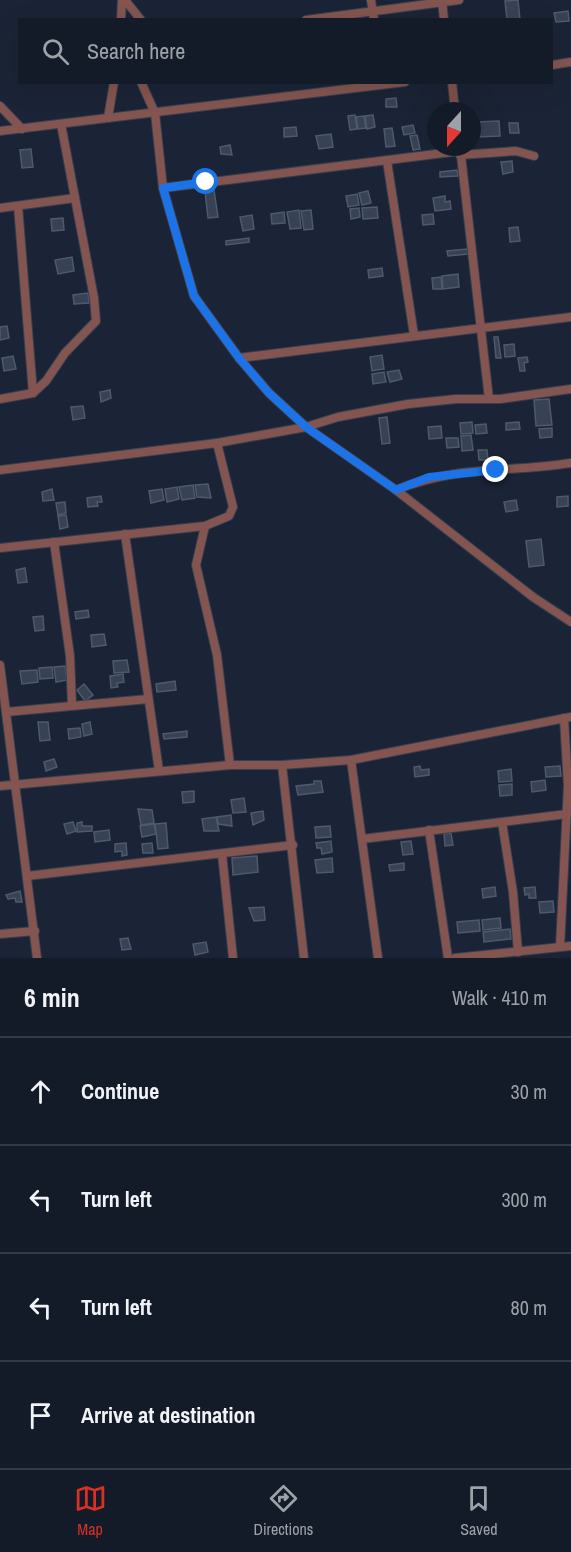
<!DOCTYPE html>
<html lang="en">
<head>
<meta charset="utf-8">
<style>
	body { margin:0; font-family:"Archivo Narrow",sans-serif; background:#212834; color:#f1f3f6 }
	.compass { position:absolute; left:427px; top:102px; width:54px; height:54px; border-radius:50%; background:#141b28; box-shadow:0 6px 24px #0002; rotate:201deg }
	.stop { position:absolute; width:18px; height:18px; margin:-14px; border:4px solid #1a73e8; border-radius:50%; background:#fff }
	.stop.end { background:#1a73e8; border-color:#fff; box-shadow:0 2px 6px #0008 }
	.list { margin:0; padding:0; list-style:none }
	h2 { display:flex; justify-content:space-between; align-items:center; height:78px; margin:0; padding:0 24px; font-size:26px }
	h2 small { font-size:20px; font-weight:400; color:#9da1a8 }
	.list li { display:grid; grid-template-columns:39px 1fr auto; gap:18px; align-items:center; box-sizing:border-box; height:108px; padding:0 24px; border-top:2px solid #333945 }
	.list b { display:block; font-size:22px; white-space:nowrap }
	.list em { font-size:20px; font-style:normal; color:#9da1a8 }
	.icon { flex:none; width:33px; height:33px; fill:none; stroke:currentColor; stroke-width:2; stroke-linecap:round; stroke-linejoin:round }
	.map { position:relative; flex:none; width:571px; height:958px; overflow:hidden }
	.search { position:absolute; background:#141b28; box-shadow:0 6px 24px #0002; left:18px; right:18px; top:18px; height:66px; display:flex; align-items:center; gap:15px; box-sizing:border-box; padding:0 21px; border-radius:0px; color:#9da1a8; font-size:22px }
	.sheet { height:510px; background:#141b28 }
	nav { display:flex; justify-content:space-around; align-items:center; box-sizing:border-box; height:84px; border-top:2px solid #333945; background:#141b28; font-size:16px; color:#9da1a8 }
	nav a { display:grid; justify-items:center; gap:3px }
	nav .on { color:#d93025 }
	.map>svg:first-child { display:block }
</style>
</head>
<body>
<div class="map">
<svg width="571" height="958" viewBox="0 0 571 958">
	<rect width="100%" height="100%" fill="#1b2436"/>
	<g fill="#384255" stroke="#4f596e" stroke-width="1.5">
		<path d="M518,0l2,20h-13l-2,-19z"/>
		<path d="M568,11l1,10 -13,1 -2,-9z"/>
		<path d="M396,98l1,9h-11v-8z"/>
		<path d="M355,115l2,14 -7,1 -2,-14z"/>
		<path d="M373,115l2,12 -8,2 -2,-13z"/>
		<path d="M364,116l2,12 -8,1 -2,-12z"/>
		<path d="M499,121l1,15 -23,1 -1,-15z"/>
		<path d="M509,123h9l1,10h-9z"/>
		<path d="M413,125l2,8 -11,2 -2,-8z"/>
		<path d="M296,127l1,9 -13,1v-9z"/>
		<path d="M392,128l3,18 -9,1 -2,-18z"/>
		<path d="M331,134l2,13 -14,2 -3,-13z"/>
		<path d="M417,135l3,14 -7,1 -3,-14z"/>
		<path d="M230,145l2,10 -11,-1 -1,-7z"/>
		<path d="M31,149l2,18 -11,1 -2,-18z"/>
		<path d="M512,161l1,11 -10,2 -2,-12z"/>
		<path d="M457,170l1,6 -18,1v-5z"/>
		<path d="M214,190l4,27 -10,1 -3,-27z"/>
		<path d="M368,191l3,12 -9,2 -3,-12z"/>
		<path d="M357,194l2,11 -11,2 -2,-11z"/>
		<path d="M445,196v6l5,-1 1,8 -16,2 -2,-13z"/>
		<path d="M377,207l1,11 -15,1 -1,-11z"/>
		<path d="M359,208l1,9 -9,2 -1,-10z"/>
		<path d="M299,210l2,18 -11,1 -3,-17z"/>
		<path d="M311,210l2,19 -9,1 -3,-19z"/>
		<path d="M284,212l1,11 -13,1 -1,-10z"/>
		<path d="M433,214l1,10 -11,1 -1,-10z"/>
		<path d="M252,215l2,14 -11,2 -3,-14z"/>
		<path d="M63,218l1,12 -12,1 -1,-12z"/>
		<path d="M518,227l2,14 -10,1 -1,-14z"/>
		<path d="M249,238v4l-23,3v-4z"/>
		<path d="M467,249l1,5 -20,2 -1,-5z"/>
		<path d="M72,257l2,14 -16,3 -3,-14z"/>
		<path d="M382,268l1,8 -14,2 -1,-8z"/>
		<path d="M458,274l1,13 -16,2 -1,-13z"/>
		<path d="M441,277l1,12h-9l-1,-11z"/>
		<path d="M88,293l1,10 -15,1 -1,-9z"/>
		<path d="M7,326l2,12 -9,2v-13z"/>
		<path d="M494,337h4l3,21h-5z"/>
		<path d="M514,344l1,12 -10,1 -1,-12z"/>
		<path d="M382,355l2,14 -12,2 -2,-14z"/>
		<path d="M13,356l3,13 -12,2 -2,-13z"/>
		<path d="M527,357l1,5 -4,1 1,8h-5l-2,-13z"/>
		<path d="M399,370l3,9 -12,3 -3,-10z"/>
		<path d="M384,372l2,10 -13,2 -1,-10z"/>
		<path d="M110,390l1,8 -10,4 -1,-10z"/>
		<path d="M549,399l3,26 -16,1 -2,-26z"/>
		<path d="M83,406l2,12 -12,2 -2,-13z"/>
		<path d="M387,417l3,26 -8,1 -3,-26z"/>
		<path d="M472,422l1,11 -12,1 -1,-11z"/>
		<path d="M519,422l1,7 -14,1v-7z"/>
		<path d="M486,424l1,9 -11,1 -1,-9z"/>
		<path d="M441,426l1,12 -13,1 -1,-12z"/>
		<path d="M552,428v9l-12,1 -1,-9z"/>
		<path d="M471,435l2,15 -11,1 -1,-15z"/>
		<path d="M446,438h12l1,9 -12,1z"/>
		<path d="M478,450h9l1,10h-9z"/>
		<path d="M208,484l3,14 -14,-1 -2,-12z"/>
		<path d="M193,485l2,13 -13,2 -3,-13z"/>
		<path d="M177,487l2,12 -12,3 -2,-13z"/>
		<path d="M52,489l2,11 -11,1 -1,-9z"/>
		<path d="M162,489l2,11 -13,3 -2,-12z"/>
		<path d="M101,496l1,6h-5l1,4 -10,1 -1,-9z"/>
		<path d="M568,496v10l-11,1v-10z"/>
		<path d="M516,500l2,10 -12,2 -2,-10z"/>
		<path d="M65,502l1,11 -8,2 -2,-12z"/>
		<path d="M66,515l2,12 -8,2 -2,-13z"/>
		<path d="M541,539l3,26 -15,2 -3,-26z"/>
		<path d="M25,568l2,14 -9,1 -2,-13z"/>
		<path d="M88,610l1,7 -13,2 -1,-7z"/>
		<path d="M43,616l1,14 -9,1 -2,-14z"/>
		<path d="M104,634l2,11 -14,2 -1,-12z"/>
		<path d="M127,660l2,12 -15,1 -1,-12z"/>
		<path d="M65,666l2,14 -11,2 -2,-15z"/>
		<path d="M52,667l1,11 -13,1 -1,-11z"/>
		<path d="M37,670l1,12 -16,2 -2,-13z"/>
		<path d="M123,674l1,8 -7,1 1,4 -7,1 -1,-12z"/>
		<path d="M175,681l1,9 -19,2 -1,-8z"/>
		<path d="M84,684l9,11 -8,6 -8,-11z"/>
		<path d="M38,722h10l2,18 -10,1z"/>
		<path d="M90,722l2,12 -8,2 -2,-12z"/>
		<path d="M80,728l1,9 -12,2 -1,-10z"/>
		<path d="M187,731v6l-23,2 -1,-5z"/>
		<path d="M54,759l3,8 -11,4 -2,-9z"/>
		<path d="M420,766l1,4 8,-1v6l-14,2 -1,-10z"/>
		<path d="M560,766l1,10 -15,1 -1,-10z"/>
		<path d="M511,769l1,12 -13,1 -1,-11z"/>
		<path d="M545,780l1,10 -14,2 -1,-10z"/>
		<path d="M314,781h7l2,11 -25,3 -2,-9 18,-2z"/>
		<path d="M512,784v11l-12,1 -1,-11z"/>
		<path d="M194,791v11l-11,1 -1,-11z"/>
		<path d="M244,798l2,14 -13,1 -2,-13z"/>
		<path d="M138,809l14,1 2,13 -13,2z"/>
		<path d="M263,811l1,9 -11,5 -2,-12z"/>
		<path d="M231,815l1,11 -14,-2 -1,-7z"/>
		<path d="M216,817l3,14h-15l-2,-12z"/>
		<path d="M73,822l3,9 -9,3 -3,-10z"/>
		<path d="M82,822v4h10v5l-15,1v-9z"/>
		<path d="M166,823l2,25 -10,1 -3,-25z"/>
		<path d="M154,824l2,10 -14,3 -2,-11z"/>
		<path d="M330,826l1,11 -15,1 -1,-11z"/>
		<path d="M109,830l1,10 -15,2 -1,-10z"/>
		<path d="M451,833l2,12 -8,1 -1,-12z"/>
		<path d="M331,841l1,11 -10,2 -1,-6h-4l-1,-5z"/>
		<path d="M411,841l2,13 -10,1 -2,-13z"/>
		<path d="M126,843l1,12 -5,1v-5l-7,1v-8z"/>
		<path d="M152,843l1,10h-10l-1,-9z"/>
		<path d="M257,856l1,16 -25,3 -1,-17z"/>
		<path d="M332,858l1,14 -16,1 -2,-13z"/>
		<path d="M404,863v7l-14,1 -1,-6z"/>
		<path d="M495,887l1,9 -13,2 -1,-9z"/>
		<path d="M535,887l1,11h-7v-4l-4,1 -1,-7z"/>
		<path d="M20,891l2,11h-6l-1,-4 -7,1 -2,-4z"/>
		<path d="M553,901l1,11 -14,1 -1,-11z"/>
		<path d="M264,907l1,13 -11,1 -5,-13z"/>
		<path d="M500,918l1,10 -18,2 -1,-10z"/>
		<path d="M479,920l1,11 -22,2 -1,-11z"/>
		<path d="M510,929l1,10 -27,3 -1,-10z"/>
		<path d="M128,938l3,11 -9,1 -2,-11z"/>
		<path d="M206,942l2,10 -13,3 -2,-11z"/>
	</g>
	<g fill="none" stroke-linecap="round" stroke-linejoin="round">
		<g stroke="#374051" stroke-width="10">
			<g id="minor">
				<path d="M125,0l16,20"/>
				<path d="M371,0l3,20"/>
				<path d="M442,0l2,20"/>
				<path d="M121,20l1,-20"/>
				<path d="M306,20l153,-20"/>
				<path d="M552,65l19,-3"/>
				<path d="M141,82l14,31 8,75 31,108 45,62 30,35 37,34 90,63 137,107 38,25"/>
				<path d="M452,82l3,29"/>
				<path d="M0,106l22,23"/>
				<path d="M108,118l6,-36"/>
				<path d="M0,131l405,-49"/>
				<path d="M460,147l29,252"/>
				<path d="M460,155l56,-4 18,5"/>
				<path d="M387,161l27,174"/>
				<path d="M163,188l297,-37"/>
				<path d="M18,206l15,187"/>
				<path d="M0,208l75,-10"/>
				<path d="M239,358l332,-41"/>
				<path d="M0,399l33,-6 13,-12 19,-28 31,-32 -2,-23 -33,-174"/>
				<path d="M217,443l16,64 -4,9 -24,10 -9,39 21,90 13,110"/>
				<path d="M0,470l217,-27 89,-16 32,-10 70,-13 48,-5h44l71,-10"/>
				<path d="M396,490c61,-25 112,-17 175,-27"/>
				<path d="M125,534l34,237"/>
				<path d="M54,542l16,114 2,49"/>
				<path d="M0,548l205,-22"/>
				<path d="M0,665l37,293"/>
				<path d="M6,712l142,-13"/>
				<path d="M351,760l27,198"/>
				<path d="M282,765l22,193"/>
				<path d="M0,786l230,-21h52l69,-5 220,-43"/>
				<path d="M502,822l11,70 5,60"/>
				<path d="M429,830l19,128"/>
				<path d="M362,839l205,-25"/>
				<path d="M222,854l11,104"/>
				<path d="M27,876l266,-31"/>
				<path d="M0,934l35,-3"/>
				<path d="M560,947l8,-161 -4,-68"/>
				<path d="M455,958l116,-12"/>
			</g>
		</g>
		<use href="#minor" stroke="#845550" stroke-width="8"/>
	</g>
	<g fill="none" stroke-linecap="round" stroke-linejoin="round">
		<path stroke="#1a73e8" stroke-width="8" d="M206,182l-43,6 31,108 45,62 30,35 37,34 90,63 33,-13 67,-7"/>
	</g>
</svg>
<svg class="compass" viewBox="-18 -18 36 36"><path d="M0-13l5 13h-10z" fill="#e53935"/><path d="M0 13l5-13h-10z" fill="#9da1a8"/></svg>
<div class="stop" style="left:206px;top:182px"></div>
<div class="stop end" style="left:496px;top:470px"></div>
<div class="search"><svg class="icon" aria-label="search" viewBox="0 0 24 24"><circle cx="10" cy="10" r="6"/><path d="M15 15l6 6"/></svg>Search here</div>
</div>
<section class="sheet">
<h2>6 min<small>Walk · 410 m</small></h2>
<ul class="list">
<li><svg class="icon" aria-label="ahead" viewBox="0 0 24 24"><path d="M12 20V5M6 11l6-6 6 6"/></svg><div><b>Continue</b></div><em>30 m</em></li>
<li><svg class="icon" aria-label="left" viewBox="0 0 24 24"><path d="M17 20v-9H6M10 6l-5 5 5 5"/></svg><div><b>Turn left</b></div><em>300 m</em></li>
<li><svg class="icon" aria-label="left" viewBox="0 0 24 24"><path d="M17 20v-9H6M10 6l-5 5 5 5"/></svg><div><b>Turn left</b></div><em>80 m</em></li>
<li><svg class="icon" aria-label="arrive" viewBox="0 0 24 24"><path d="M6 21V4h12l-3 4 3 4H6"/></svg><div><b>Arrive at destination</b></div></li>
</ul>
</section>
<nav>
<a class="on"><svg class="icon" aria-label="map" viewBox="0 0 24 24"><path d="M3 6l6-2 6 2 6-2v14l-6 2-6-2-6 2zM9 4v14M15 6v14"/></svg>Map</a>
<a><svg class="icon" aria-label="directions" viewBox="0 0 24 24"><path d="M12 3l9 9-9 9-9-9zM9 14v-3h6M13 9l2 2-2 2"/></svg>Directions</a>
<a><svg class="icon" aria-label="saved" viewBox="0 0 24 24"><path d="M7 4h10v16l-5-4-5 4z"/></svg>Saved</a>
</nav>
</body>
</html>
